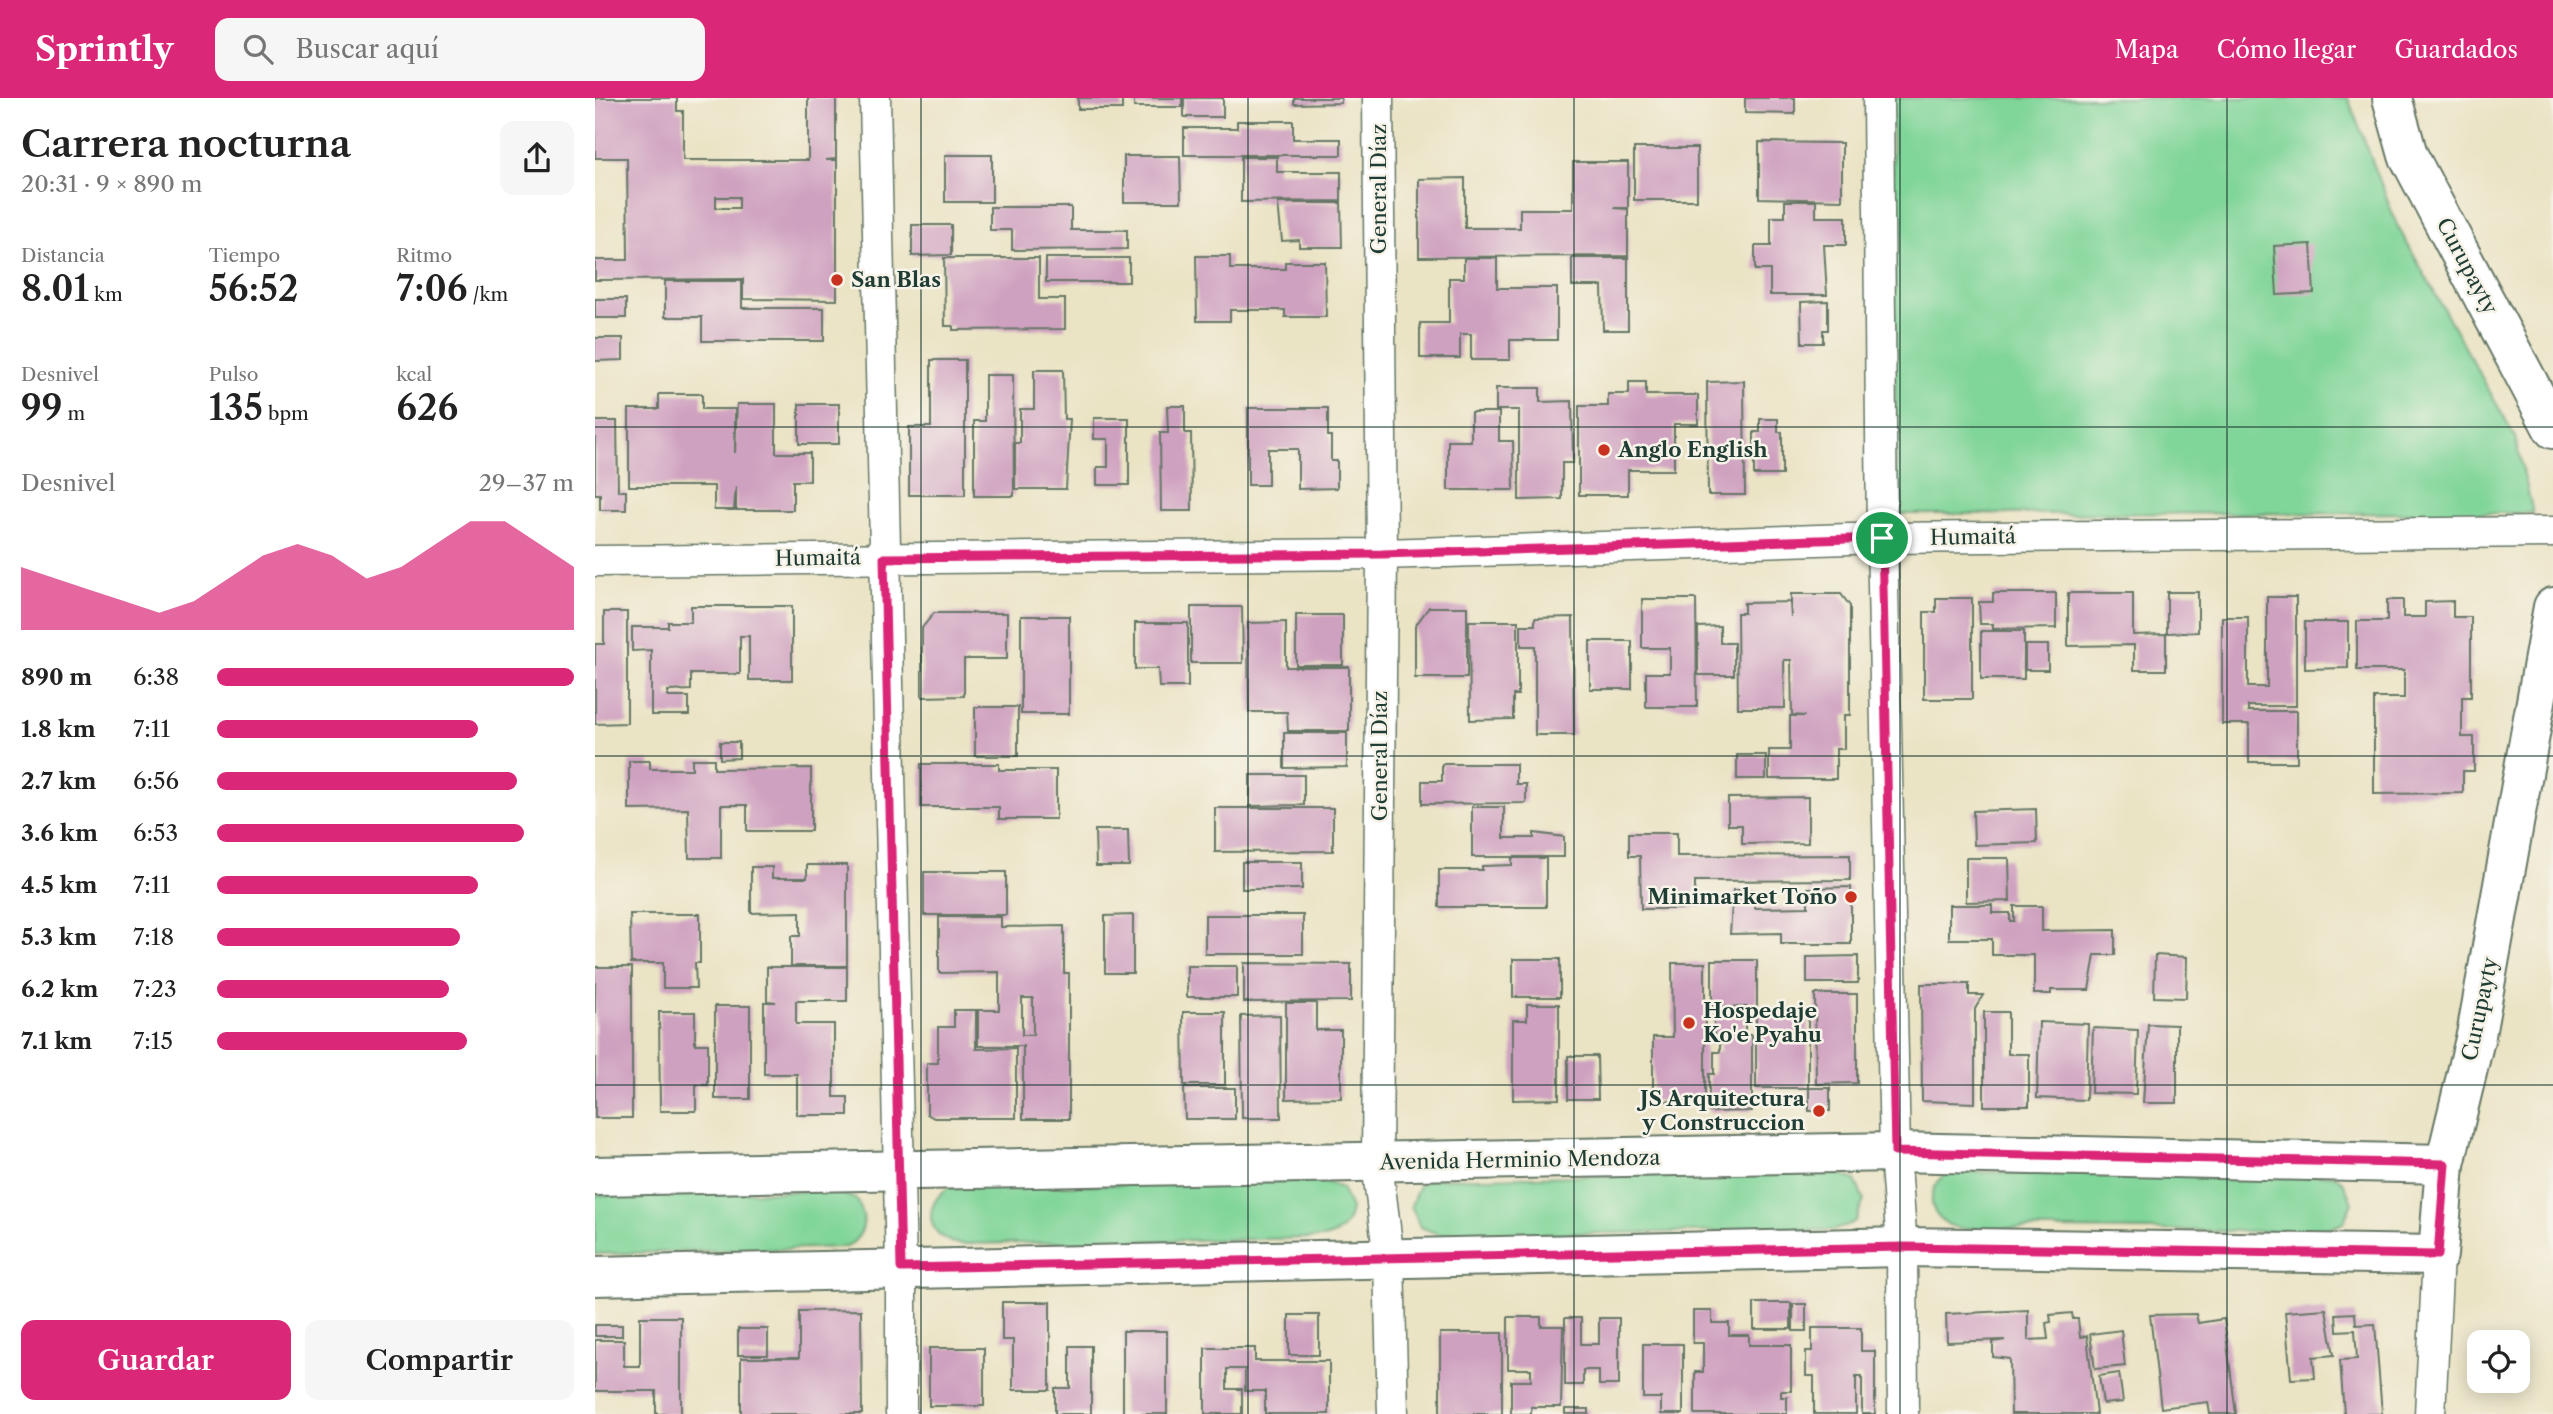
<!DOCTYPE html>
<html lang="es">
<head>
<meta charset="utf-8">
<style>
  body { margin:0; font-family:"Libre Caslon Text",serif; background:#f6f6f6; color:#222; height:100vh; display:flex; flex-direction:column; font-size:26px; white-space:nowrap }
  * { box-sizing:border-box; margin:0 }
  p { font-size:23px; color:#767676 }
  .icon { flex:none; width:38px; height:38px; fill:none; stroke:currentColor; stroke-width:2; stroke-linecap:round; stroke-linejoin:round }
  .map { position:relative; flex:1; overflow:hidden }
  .side { display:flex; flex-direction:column; background:#fff; width:595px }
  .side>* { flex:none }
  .fabs { position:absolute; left:1872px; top:1232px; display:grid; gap:14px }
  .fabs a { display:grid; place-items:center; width:63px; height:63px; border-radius:14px; background:#fff; box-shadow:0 4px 18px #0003; font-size:35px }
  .pin { position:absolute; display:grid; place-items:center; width:60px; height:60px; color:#fff; margin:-30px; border:4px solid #fff; border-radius:50%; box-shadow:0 2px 7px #0007 }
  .round { display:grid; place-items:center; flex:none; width:74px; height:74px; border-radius:14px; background:#f6f6f6 }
  .overview { display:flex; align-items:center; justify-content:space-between; height:119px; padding:0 21px }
  h1 { font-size:38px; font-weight:600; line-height:52px }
  .metrics { display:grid; grid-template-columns:repeat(3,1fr); gap:10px; height:119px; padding:7px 21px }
  .metrics div { display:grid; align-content:center }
  .metrics b { font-size:35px; font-weight:600 }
  .metrics small { font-size:19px; font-weight:400 }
  .metrics p { font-size:19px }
  .chart { height:196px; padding:14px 21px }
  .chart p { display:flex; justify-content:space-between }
  .chart svg { width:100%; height:126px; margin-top:7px; fill:#db2777; opacity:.7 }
  .primary-button { display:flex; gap:14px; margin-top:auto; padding:14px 21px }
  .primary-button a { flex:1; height:80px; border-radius:14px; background:#db2777; color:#fff; font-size:28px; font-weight:600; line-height:80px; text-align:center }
  .primary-button a+a { background:#f6f6f6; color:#222 }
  ul { padding:0 21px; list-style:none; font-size:23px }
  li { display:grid; grid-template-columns:112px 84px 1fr; align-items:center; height:52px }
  li i { height:18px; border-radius:9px; background:#db2777 }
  header { display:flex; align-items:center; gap:42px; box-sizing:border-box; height:98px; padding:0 35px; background:#db2777; color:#fff }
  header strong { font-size:33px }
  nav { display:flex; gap:38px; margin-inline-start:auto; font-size:24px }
  .search { width:490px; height:63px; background:#f6f6f6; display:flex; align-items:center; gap:18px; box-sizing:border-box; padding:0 24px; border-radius:14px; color:#767676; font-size:26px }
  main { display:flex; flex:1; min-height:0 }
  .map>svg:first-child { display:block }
</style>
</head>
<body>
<header>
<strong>Sprintly</strong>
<div class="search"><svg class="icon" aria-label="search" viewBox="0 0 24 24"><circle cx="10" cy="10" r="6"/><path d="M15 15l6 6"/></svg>Buscar aquí</div>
<nav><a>Mapa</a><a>Cómo llegar</a><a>Guardados</a></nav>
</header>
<main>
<section class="side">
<div class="overview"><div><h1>Carrera nocturna</h1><p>20:31 · 9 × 890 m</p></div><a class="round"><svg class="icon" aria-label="share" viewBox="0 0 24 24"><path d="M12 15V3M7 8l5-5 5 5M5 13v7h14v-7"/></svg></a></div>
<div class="metrics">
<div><p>Distancia</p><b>8.01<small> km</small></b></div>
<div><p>Tiempo</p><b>56:52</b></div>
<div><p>Ritmo</p><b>7:06<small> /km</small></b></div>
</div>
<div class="metrics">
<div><p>Desnivel</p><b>99<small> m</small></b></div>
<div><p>Pulso</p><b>135<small> bpm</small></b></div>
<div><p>kcal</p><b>626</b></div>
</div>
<div class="chart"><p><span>Desnivel</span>29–37 m</p>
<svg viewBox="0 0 160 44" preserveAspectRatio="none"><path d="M0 44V22L10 26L20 30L30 34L40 38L50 34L60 26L70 18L80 14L90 18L100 26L110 22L120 14L130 6L140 6L150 14L160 22V44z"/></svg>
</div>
<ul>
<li><b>890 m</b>6:38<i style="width:100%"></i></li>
<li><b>1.8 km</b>7:11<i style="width:73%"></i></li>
<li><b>2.7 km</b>6:56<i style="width:84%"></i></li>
<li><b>3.6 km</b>6:53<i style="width:86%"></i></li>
<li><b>4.5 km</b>7:11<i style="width:73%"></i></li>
<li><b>5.3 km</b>7:18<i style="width:68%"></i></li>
<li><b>6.2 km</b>7:23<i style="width:65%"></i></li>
<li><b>7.1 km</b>7:15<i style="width:70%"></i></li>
</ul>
<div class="primary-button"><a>Guardar</a><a>Compartir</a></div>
</section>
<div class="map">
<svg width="1958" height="1316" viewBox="0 0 1958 1316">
  <rect width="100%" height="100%" fill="#f7f3e8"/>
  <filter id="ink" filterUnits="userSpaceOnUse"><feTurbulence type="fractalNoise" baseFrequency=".0143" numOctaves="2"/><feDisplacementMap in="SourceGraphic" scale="14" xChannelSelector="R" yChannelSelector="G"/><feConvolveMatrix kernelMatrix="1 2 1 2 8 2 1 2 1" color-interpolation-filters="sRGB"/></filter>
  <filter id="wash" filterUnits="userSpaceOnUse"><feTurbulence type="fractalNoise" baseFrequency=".00686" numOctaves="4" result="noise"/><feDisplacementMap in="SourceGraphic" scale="28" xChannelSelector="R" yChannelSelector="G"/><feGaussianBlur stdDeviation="1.57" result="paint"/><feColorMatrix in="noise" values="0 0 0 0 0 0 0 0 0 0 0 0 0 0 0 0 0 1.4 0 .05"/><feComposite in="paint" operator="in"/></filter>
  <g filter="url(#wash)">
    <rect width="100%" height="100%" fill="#eae3c4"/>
    <g fill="#80d599" stroke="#508966" stroke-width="2">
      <path d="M1297,0H1753L1802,127L1920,339L1938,415L1302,416Z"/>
      <path d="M1239,1073L1260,1082L1269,1102L1260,1124L1240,1132L846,1137L825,1129L816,1108L824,1087L834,1081Z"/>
      <path d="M1354,1074L1739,1077L1748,1083L1757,1105L1748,1125L1727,1134L1364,1130C1333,1124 1327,1092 1354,1074Z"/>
      <path d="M726,1082L747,1090L756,1111C753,1128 745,1137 727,1140L365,1146C332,1141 326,1108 353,1090Z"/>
      <path d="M240,1093L261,1101C273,1120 271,1136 252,1149L0,1156V1097Z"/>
    </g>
    <g id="blocks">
      <g fill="#cfa1c0" fill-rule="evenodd">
        <path d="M0,0H82V13H88V62H213V0H241V61L231,62H242V202L148,201V181L0,182V162H33L32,60H0ZM121,99H144V110H121Z"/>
        <rect x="483" y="0" width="44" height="11"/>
        <rect x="539" y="0" width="48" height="9"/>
        <rect x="589" y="0" width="39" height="19"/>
        <path d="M699,0H746V5L699,6Z"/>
        <path d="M1150,0H1200V16L1150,15Z"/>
        <path d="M642,23H698V41H746V57H589V30H642Z"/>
        <path d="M1164,44L1247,45V102L1164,100Z"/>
        <rect x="1039" y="50" width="63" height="52"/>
        <rect x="350" y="57" width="47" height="47"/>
        <path d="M529,58H585L586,104H529Z"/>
        <path d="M646,59H682V74H746V103L646,104Z"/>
        <path d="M978,64H1033V110H1019L1033,111V158L824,159V81L870,80V130H925V111H978Z"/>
        <path d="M1190,103H1221V119H1251V147H1229L1232,197H1175V172H1160V148H1176V119H1190Z"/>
        <path d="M683,105H746L747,149H704V142L687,143Z"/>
        <path d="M395,109H476V132H532V151L417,152V132H395Z"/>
        <path d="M317,127H356V157L317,158Z"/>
        <path d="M1716,146L1719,195L1682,197L1679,148Z"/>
        <path d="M601,158H635V171H690V164H730L731,219H690V212H635V223H602Z"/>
        <path d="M349,160H444V201H470V231L358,232V228H350Z"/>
        <rect x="451" y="160" width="83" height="24"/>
        <path d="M869,160H902V190H962V242H915V262H876V236H865V260H825V225H854V180H869Z"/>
        <path d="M977,160H1033V232H1008L1007,188H977Z"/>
        <path d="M70,183H147V210H229V243H107V219H70Z"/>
        <rect x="0" y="201" width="31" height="19"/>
        <path d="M1233,203V232H1228V245H1207L1206,204Z"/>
        <path d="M0,240H28V262L0,263Z"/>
        <path d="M336,262H370V397H314V329H336Z"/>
        <path d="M439,272H468L469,321H475L471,391H420V345H425V311H439Z"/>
        <path d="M390,277H418L419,398H379V323H390Z"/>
        <path d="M1149,283L1150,397H1113L1112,284Z"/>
        <path d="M1034,284H1051V297H1103V326H1079V372H1033V397H984V308H1013V296H1034Z"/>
        <path d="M901,290H945V304L977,303L978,365H967V401L924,402V312H901Z"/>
        <path d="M64,296H107V311H140V355L142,306H181V355H215V383H198V412H141V388L139,412H119V388H34V311H64Z"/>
        <rect x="204" y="306" width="40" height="40"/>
        <path d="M572,308H590V335H596L597,413H566L565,335H573Z"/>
        <path d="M653,310H733V338H736V363H742V390L703,391V351H673V387H653Z"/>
        <path d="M876,314H904V343H918L919,392H853V343H876Z"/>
        <path d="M499,320H534V387H502V369H513V341H499Z"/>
        <path d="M1165,321H1183V334H1187V377H1159V334H1165Z"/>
        <path d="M0,323H22L23,393H31V412H5V396H0Z"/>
        <path d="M1572,494H1603V534L1572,535Z"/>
        <path d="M1398,495H1461V530L1398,531V526H1385L1384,504H1398Z"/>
        <path d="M1473,495H1538V537L1571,536V572H1539V547L1473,548Z"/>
        <path d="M1196,496H1246L1255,508V617H1249V651H1241V681H1174V652H1195V618H1210L1197,617L1196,562H1189L1190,610H1143L1142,515H1149V505L1195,504L1196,519Z"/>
        <path d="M1672,499H1701V608H1653V613H1702V664H1654V626H1627V519H1653V589H1672Z"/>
        <path d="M1341,500H1377V601H1329V514H1341Z"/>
        <path d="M1047,501H1101L1102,609H1051V575H1075V550H1047Z"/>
        <path d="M1792,502H1808V519H1830V504L1858,503V519H1876V599H1867V639H1879V673H1868V695L1779,696V600H1809V572H1762V523H1792Z"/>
        <path d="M96,508H197V582H154V538H145V576H96V592L73,593V599H94V617H56V552L37,553V529H73V524H96Z"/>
        <path d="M596,509H647L648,565H596Z"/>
        <path d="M834,509H872V580H820V528Z"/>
        <path d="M9,514H32V625L0,626V546H9Z"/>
        <path d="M339,515H412V561H369V598L327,599V530Z"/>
        <rect x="701" y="517" width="47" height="50"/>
        <rect x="426" y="518" width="48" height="98"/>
        <path d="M978,519L979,637H940V548H926V527H940V520Z"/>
        <path d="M874,523H923V597H918V621L875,622Z"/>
        <path d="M691,524V569H754V633H693L692,614H654L653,525Z"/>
        <path d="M1710,524H1753V570L1710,571Z"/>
        <path d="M540,525H593V589H564L563,571H540Z"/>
        <path d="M1125,528V545H1139V577H1103V529Z"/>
        <rect x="1386" y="533" width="43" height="48"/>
        <rect x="995" y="543" width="42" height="48"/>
        <rect x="1430" y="547" width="23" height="25"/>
        <rect x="380" y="609" width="43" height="49"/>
        <path d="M689,635H752V669L689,670Z"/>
        <path d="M125,644H144V660L125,661Z"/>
        <rect x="1142" y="657" width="29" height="24"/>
        <path d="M97,661H119V671L216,670V733H152V707H126V760H94L93,711L34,712V663H55V671H97Z"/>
        <path d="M326,666H404V672H461V721H404V709H326Z"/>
        <path d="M847,666H921V686H931V705L827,706V683H847Z"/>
        <path d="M655,677H709V707L655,708Z"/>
        <path d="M1213,699V745L1147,746V727H1133V700Z"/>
        <path d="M877,709H909V740H939V735L969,739V759H877Z"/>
        <path d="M620,710H738V753L620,754Z"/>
        <path d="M1441,711L1442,745L1379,747L1378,713Z"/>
        <path d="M500,732H533L534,768H501Z"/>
        <path d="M1034,735H1082V758L1255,757V782L1100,783V811H1046L1045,758H1034Z"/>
        <path d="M917,760H951V809H844V772H887V768L917,767Z"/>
        <path d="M1371,760H1414L1415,803L1371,804Z"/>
        <rect x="647" y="764" width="60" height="27"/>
        <path d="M212,767H252V868H196V838H205V814L156,815V769H177V780H212Z"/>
        <rect x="329" y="774" width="82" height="43"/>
        <path d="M1256,789V846H1186V835L1135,836L1138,792H1160V810L1213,809V790Z"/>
        <path d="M1354,807H1397V815H1415V823H1419V808H1447V833L1520,832V857H1500L1494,892H1456V896H1439V857H1397V841H1354Z"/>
        <path d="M35,816H105V865H100L101,890H68V865H36Z"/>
        <path d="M538,817V875H510V818Z"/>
        <rect x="610" y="817" width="98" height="39"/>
        <path d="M344,819H406V829L469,828V875H474V1021H428V948H383V912H404V874L344,875ZM427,900H438V937H427Z"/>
        <path d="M1560,857L1592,859L1591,900L1559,899Z"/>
        <path d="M1263,858V885H1212V859Z"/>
        <rect x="918" y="861" width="47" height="38"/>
        <rect x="1117" y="862" width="45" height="47"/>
        <path d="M649,865L756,866V903L649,904Z"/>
        <path d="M1077,865H1110V1003H1058V939H1078Z"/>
        <rect x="592" y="868" width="50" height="31"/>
        <rect x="0" y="869" width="37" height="151"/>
        <path d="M172,869H252V903H201V926H239V999H253V1017H202V976H169V904H181L172,903Z"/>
        <path d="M1326,886H1374V897H1388L1380,911V1005L1327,1003Z"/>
        <path d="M1220,896H1262V985L1221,986Z"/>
        <path d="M691,905H721V932H746V1000L691,1001Z"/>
        <path d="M932,906H964V1001L918,1002V922H932Z"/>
        <rect x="120" y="908" width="35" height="93"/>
        <path d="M359,912H381V951L421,950V1020H339L332,1016V965H343V929H359Z"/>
        <path d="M64,914H100V946H113V987H101V1013H65Z"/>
        <path d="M588,914H630V987H589Z"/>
        <path d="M1389,914H1413V956H1434V1008H1389Z"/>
        <rect x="1161" y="915" width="52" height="75"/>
        <path d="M685,917L686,1020H647L646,918Z"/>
        <path d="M1119,917H1150V937H1157V1013L1114,1014V976H1119V954H1125V944H1119Z"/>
        <path d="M1444,924L1493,926L1491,1002L1442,1000Z"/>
        <path d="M1553,926L1582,927V1005H1548Z"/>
        <path d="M1498,930L1543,932L1541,996L1496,995Z"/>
        <path d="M973,958H1002L1003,1001H973Z"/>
        <path d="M589,990H640V1021H590Z"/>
        <rect x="1214" y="990" width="21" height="23"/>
        <path d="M407,1204H455V1292H418V1242H407Z"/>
        <rect x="1159" y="1205" width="37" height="26"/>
        <rect x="1198" y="1206" width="13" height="27"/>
        <path d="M1731,1211L1739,1257L1718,1259L1720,1280L1696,1281L1690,1214Z"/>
        <path d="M266,1212L267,1316H146V1260H204V1213Z"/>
        <path d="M1433,1212V1242L1453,1241L1451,1225L1456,1224L1455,1217L1477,1215L1478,1221H1483L1485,1239L1492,1238L1501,1316H1416L1415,1261L1398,1259V1244L1410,1242L1352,1244L1351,1216Z"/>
        <path d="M1098,1213H1117V1225H1134V1237H1154V1247H1196V1293H1186V1299H1192V1316H1100V1274H1108V1245H1098Z"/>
        <path d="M1760,1215L1761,1227L1780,1226L1787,1316H1749L1745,1262L1762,1261L1760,1232L1742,1233L1741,1216Z"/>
        <path d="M1601,1216L1603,1225L1629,1221L1641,1316H1615L1613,1304L1566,1310L1555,1217Z"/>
        <rect x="694" y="1217" width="30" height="40"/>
        <path d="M45,1219H86V1316H61V1293H0V1242H29V1268H45Z"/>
        <path d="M913,1219H946V1228H968L966,1309H936V1316H916V1283H936V1271H913Z"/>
        <path d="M970,1220H986V1246H1004V1220H1024V1287H1004V1272H988V1287H970Z"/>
        <rect x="0" y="1227" width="27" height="11"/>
        <path d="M1217,1230H1266V1253H1280V1316H1267V1278H1261V1316H1219V1278H1211V1253H1217Z"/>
        <rect x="143" y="1231" width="30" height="26"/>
        <path d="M1526,1232L1530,1268L1500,1271L1495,1236Z"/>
        <rect x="528" y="1233" width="44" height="83"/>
        <rect x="845" y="1235" width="62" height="81"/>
        <path d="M1048,1246H1088V1316H1066V1300H1048Z"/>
        <path d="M475,1248H496V1316H460V1290H475Z"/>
        <rect x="334" y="1250" width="55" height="58"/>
        <path d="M610,1250H660V1263H734V1316H670V1293H650V1271H632V1291H647V1316H610Z"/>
        <path d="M1524,1275L1528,1304L1508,1306L1504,1278Z"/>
        <rect x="970" y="1311" width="24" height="5"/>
      </g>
    </g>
  </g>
  <g filter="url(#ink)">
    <use href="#blocks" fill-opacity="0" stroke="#676" stroke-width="2"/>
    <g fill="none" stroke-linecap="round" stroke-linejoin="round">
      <defs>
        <g id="minor">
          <path d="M280,0L306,1170V1316"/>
          <path d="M783,0L787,456L782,1065L794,1162L798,1316"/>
          <path d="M1283,0L1287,440L1300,1054L1307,1149L1308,1316"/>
          <path d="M0,463L787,456L1287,440L1958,434"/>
          <path d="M1835,1316L1843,1157"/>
        </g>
        <g id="tertiary">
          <path d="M1797,0L1813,57L1958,331"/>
          <path d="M0,1078L1300,1054L1850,1066"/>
          <path d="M0,1178L1307,1149L1843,1157L1850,1066L1881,937L1958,509"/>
        </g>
      </defs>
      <use href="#minor" stroke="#676" stroke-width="33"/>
      <use href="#tertiary" stroke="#676" stroke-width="42"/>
      <use href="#minor" stroke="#fff" stroke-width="30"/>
      <use href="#tertiary" stroke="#fff" stroke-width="38"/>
    </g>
  </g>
  <g fill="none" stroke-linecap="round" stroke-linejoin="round" filter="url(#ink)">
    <defs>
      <path id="route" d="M1287,440L1300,1054L1850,1066L1843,1157L1307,1149L306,1170L289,460L787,456Z"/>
    </defs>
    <use href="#route" stroke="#fff" stroke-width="14"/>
    <use href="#route" stroke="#db2777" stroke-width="9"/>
  </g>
  <path fill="none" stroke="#1f3d34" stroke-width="2" stroke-opacity="0.55" d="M326,0V1316M653,0V1316M979,0V1316M1305,0V1316M1632,0V1316M0,329H1958M0,658H1958M0,987H1958"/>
  <g fill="#c8321e" stroke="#f7f3e8" stroke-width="2.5">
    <circle cx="242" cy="182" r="7"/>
    <circle cx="1009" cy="352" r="7"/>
    <circle cx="1256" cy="799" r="7"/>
    <circle cx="1094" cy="925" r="7"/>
    <circle cx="1224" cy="1013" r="7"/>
  </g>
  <g text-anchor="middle" stroke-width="5" stroke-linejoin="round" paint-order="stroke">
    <g font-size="21" fill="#1f3d34" stroke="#f7f3e8">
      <text transform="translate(784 91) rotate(-90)" y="7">General Díaz</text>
      <text transform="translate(1872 168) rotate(62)" y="7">Curupayty</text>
      <text transform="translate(1378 439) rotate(-1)" y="7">Humaitá</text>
      <text transform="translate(223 460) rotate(-1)" y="7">Humaitá</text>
      <text transform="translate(785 658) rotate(-90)" y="7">General Díaz</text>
      <text transform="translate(1885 911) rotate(-78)" y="7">Curupayty</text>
      <text transform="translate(925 1062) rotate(-1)" y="7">Avenida Herminio Mendoza</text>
    </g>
    <g font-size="21" font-weight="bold" fill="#1f3d34" stroke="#f7f3e8" text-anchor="start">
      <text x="256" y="189">San Blas</text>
      <text x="1023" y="359">Anglo English</text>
      <text x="1242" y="806" text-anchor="end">Minimarket Toño</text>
      <text x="1108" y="920">Hospedaje<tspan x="1108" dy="24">Ko'e Pyahu</tspan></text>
      <text x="1210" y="1008" text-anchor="end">JS Arquitectura<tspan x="1210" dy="24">y Construccion</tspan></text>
    </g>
  </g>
</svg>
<div class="fabs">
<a><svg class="icon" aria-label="locate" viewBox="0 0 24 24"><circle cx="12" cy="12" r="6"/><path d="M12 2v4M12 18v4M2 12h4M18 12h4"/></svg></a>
</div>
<div class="pin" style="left:1287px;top:440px;background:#1e9e55"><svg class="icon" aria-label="arrive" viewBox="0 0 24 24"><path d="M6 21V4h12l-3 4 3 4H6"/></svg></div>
</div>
</main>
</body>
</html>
